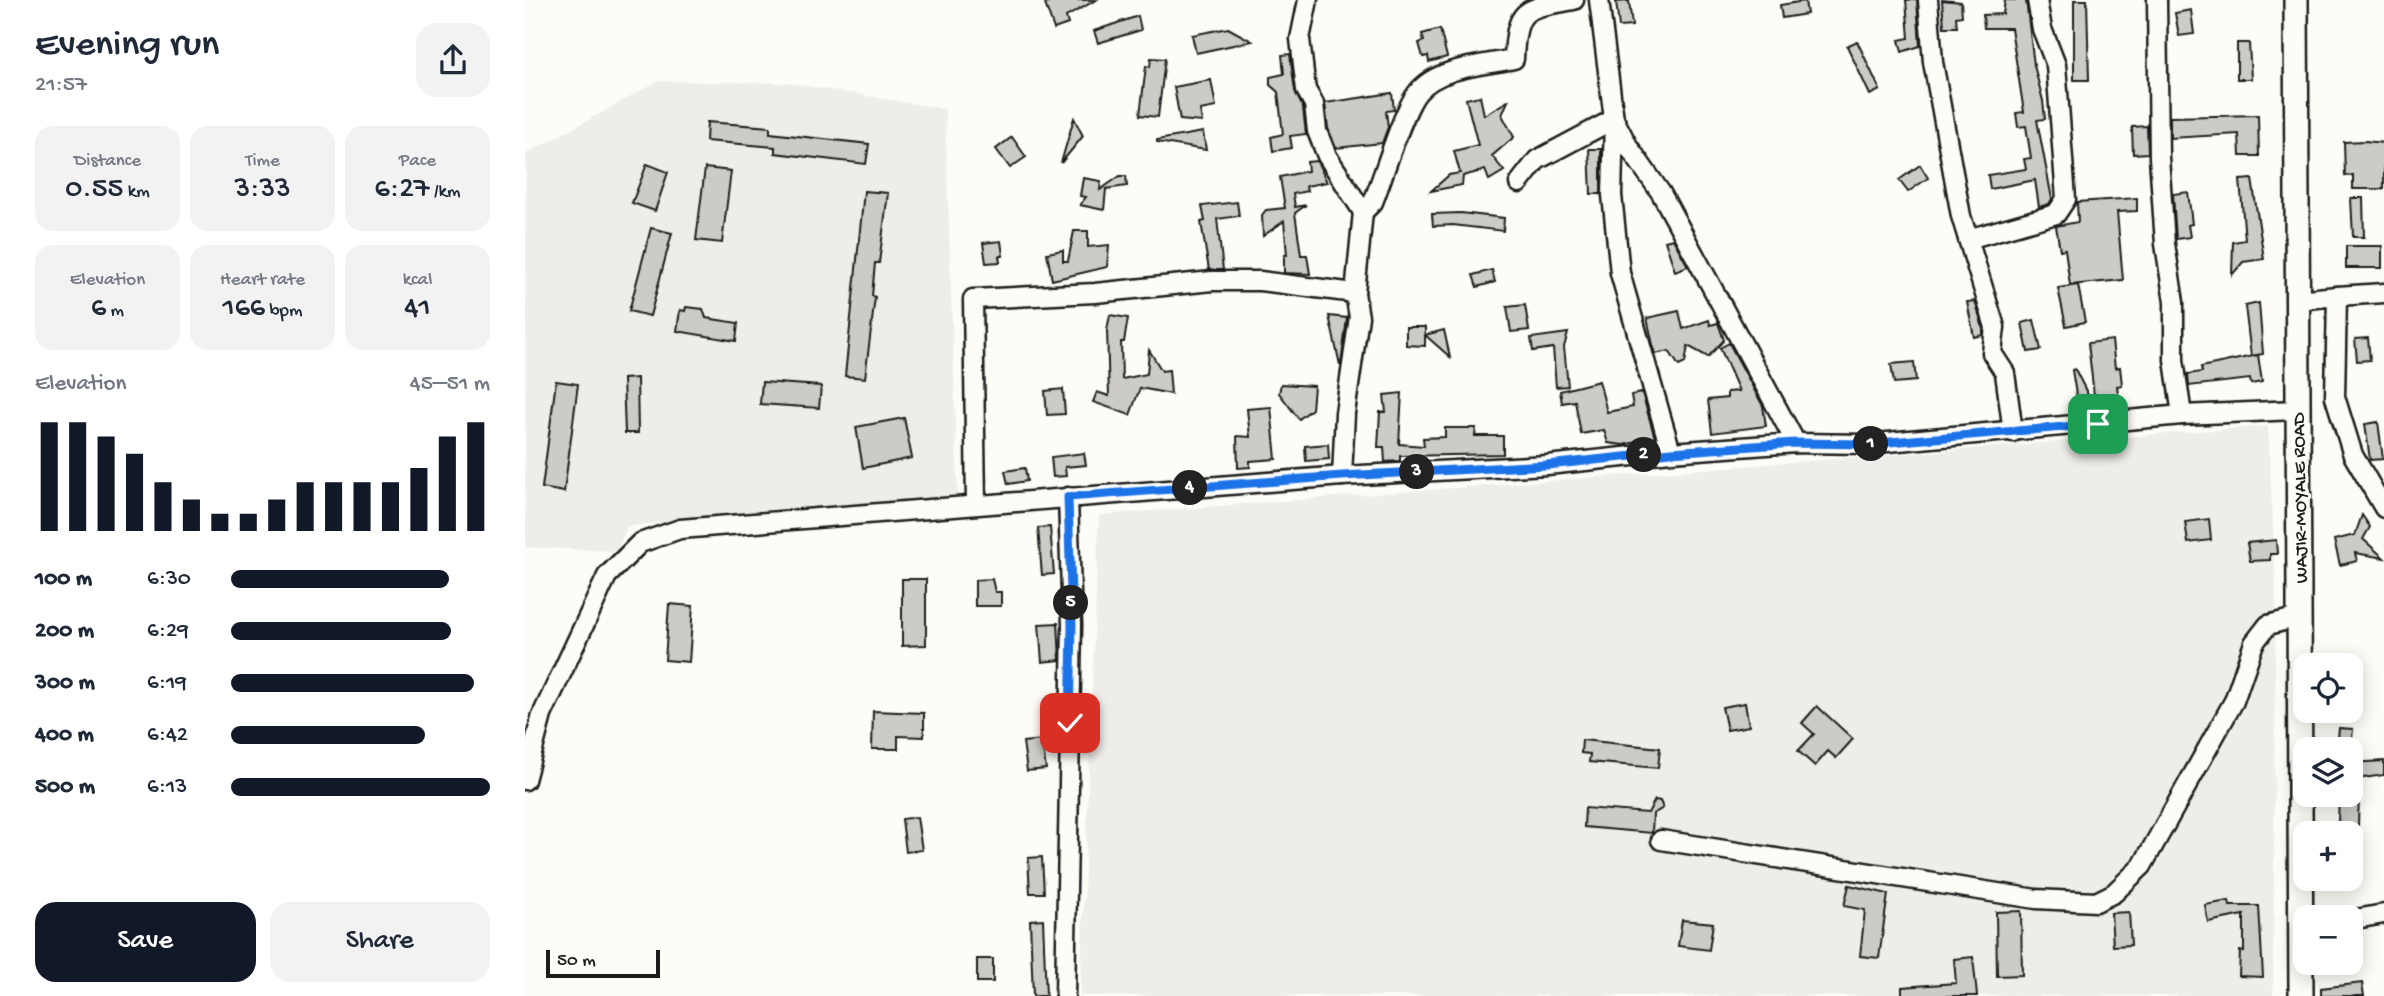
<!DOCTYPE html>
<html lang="en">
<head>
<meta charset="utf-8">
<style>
  body { margin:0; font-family:"Gochi Hand",sans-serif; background:#f2f2f3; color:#1f2937; height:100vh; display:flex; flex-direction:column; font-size:26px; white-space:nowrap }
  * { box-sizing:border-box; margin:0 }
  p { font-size:23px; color:#747a83 }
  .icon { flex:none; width:38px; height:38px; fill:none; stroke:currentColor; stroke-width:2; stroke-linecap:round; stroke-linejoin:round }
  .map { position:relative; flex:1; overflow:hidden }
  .details { display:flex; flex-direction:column; background:#fff; width:525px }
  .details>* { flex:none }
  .tools { position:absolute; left:1768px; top:653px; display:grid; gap:14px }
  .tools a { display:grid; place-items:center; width:70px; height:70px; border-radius:14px; background:#fff; box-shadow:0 4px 18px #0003; font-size:35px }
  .scale { position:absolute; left:21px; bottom:18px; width:114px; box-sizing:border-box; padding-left:7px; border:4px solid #1c1c1c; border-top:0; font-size:19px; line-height:24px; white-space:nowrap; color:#1c1c1c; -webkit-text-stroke:5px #fdfcf7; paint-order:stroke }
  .pin { position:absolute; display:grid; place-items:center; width:60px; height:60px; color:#fff; margin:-30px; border-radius:14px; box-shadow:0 4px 10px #0006 }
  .km { position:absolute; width:35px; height:35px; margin:-18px; border-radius:50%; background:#222; color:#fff; font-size:19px; line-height:35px; text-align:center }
  .round { display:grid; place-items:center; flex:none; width:74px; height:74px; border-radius:21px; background:#f2f2f3 }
  .overview { display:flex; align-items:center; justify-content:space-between; height:119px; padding:0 35px }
  h1 { font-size:38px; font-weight:600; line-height:52px }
  .stats { display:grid; grid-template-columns:repeat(3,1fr); gap:10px; height:119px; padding:7px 35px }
  .stats div { display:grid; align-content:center; border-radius:18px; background:#f2f2f3; text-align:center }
  .stats b { font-size:30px; font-weight:600 }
  .stats small { font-size:19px; font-weight:400 }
  .stats p { font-size:19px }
  .chart { height:196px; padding:14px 35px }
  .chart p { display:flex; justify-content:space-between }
  .chart svg { width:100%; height:126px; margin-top:7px; stroke:#111827; stroke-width:6 }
  .button { display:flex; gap:14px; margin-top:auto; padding:14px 35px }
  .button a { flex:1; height:80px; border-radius:21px; background:#111827; color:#fff; font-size:28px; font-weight:600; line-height:80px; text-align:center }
  .button a+a { background:#f2f2f3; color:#1f2937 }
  ul { padding:0 35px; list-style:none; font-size:23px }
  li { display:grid; grid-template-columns:112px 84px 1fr; align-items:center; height:52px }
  li i { height:18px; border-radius:9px; background:#111827 }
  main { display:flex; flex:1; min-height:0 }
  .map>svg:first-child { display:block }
</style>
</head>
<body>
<main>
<section class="details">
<div class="overview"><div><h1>Evening run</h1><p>21:57</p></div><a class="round"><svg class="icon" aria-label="share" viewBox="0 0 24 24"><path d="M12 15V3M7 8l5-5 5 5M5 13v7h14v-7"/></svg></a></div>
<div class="stats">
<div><p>Distance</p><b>0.55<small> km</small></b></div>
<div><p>Time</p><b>3:33</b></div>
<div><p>Pace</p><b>6:27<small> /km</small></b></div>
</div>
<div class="stats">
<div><p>Elevation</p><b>6<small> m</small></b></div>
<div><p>Heart rate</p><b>166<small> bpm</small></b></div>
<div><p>kcal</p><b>41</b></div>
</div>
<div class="chart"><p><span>Elevation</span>45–51 m</p>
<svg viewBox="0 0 160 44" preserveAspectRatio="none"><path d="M5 44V6M15 44V6M25 44V11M35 44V17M45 44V27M55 44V33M65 44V38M75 44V38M85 44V33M95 44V27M105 44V27M115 44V27M125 44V27M135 44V22M145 44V11M155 44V6"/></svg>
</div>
<ul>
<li><b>100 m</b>6:30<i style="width:84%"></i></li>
<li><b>200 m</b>6:29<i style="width:85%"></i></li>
<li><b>300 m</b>6:19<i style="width:94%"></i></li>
<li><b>400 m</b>6:42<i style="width:75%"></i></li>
<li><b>500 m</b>6:13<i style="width:100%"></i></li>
</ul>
<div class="button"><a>Save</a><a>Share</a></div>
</section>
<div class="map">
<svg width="1859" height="996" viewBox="0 0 1859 996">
  <rect width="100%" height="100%" fill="#fdfcf7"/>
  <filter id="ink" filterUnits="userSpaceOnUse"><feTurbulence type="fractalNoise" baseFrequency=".0143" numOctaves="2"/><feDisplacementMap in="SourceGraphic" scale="14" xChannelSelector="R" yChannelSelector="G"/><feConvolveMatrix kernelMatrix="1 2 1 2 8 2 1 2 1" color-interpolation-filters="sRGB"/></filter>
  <g filter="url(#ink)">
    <g fill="#eeede9">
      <path d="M134,81L265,83L420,109L433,498L102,526L92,551L0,547L1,154Z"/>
      <path d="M1743,426L1751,588L1748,996H555L574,515Z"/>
    </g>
    <g fill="#cccbc8" stroke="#1c1c1c" stroke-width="2">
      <path d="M531,0H571L541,17L543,24L529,29L520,4Z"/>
      <path d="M1381,0H1392L1395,46L1377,52L1374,40L1384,38Z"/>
      <path d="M1417,0L1436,2L1437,16L1431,17L1432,27H1419Z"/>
      <path d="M1480,0H1501L1509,65L1518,101L1520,119L1512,120L1527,199L1524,204L1514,207L1510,180L1465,189L1463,175L1501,169L1499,159L1506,158L1501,126L1493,127L1491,113L1499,112L1486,28H1459L1458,15L1478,14Z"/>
      <path d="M1549,0H1562L1564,80H1549Z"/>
      <path d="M1104,1L1107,26L1094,27L1091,2Z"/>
      <path d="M1280,1L1282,14L1257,18L1255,5Z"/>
      <path d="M1666,10L1669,34L1654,36L1650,13Z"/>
      <path d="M613,16L616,30L573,43L569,31Z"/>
      <path d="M703,28L727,41L671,53L667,35Z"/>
      <path d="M915,29L922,57L904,62L903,56L898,57L894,43L899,41L897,34Z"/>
      <path d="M1332,41L1355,90L1345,95L1322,46Z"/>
      <path d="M1712,43H1724L1726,79H1712Z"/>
      <path d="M765,54L770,91L778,108L781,134L765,136L767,148L748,151L746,137L758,134L753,92L745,85V77L759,74L757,55Z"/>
      <path d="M626,58L640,59L633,117L615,115L621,66L625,67Z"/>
      <path d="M686,80L691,107L675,110L677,122L655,120L649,87Z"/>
      <path d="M867,93L869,110L861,111L863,127L857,143L811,148L803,128L800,103Z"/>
      <path d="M955,96L959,115L983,101L977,115L989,137L967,156L979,171L964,180L960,170L938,176L937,185L906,191L924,175L935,173L929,151L953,145L941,99Z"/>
      <path d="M1733,115L1734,156H1715L1714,134L1645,138V117Z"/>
      <path d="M549,118L558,136L536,163Z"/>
      <path d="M182,122L245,127V133L344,144L341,164L250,153V147L181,141Z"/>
      <path d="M1622,126L1623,153L1608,154L1607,127Z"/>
      <path d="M678,132L681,150L632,142V140Z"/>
      <path d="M487,137L501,157L485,168L471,149Z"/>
      <path d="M1840,141L1859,143V189H1828V175L1820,176L1819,142Z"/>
      <path d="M1064,149H1076V194H1066Z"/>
      <path d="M792,161L802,182L781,186L782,191L768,194L770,207L781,205L770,213L776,255H782L785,274L759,273V255H762L759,221L738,236L737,215L741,210L760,208L755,177L783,171L782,162Z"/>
      <path d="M122,164L143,172L130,211L107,203Z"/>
      <path d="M1395,165L1403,178L1383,192L1374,180Z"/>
      <path d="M180,168L206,171L197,243L171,240Z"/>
      <path d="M595,176H601L602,186L581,189L579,210L555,205L561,197L555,196L558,178L576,181L575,190Z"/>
      <path d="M1727,179L1739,259L1718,262L1707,275L1708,242L1720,240L1715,180Z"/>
      <path d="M339,191L363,193L354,263H350L347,296L350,297L340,378L320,376Z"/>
      <path d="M1663,192L1667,224L1663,225L1665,237L1651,239L1648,194Z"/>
      <path d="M1612,198V211L1592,212L1598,280L1545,285L1540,249L1535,250L1531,226L1553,222L1552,202Z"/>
      <path d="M1826,198H1838L1839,237H1828Z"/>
      <path d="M712,202L714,216L692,219L698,270H684L676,222L680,221L677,206Z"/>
      <path d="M936,213L979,218L978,231L928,225L908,226L907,214Z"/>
      <path d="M126,228L147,233L125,316L104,311Z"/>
      <path d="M549,231H563V247L584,245L582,267L527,280L522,253L538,250V261H543Z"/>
      <path d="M1148,239L1163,266L1150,271L1140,241Z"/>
      <path d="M476,241L478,256H474L475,262L461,263L458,243Z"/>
      <rect x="1821" y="246" width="36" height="22"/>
      <path d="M967,270L970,282L952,287L948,275Z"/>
      <path d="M1553,285L1560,322L1541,326L1533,288Z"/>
      <path d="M1450,301L1458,328V335L1449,337L1442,302Z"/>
      <path d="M1734,303L1738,354L1726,356L1720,306Z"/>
      <path d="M1000,305L1004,330L986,332L982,307Z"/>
      <path d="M161,307L178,309L181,318L213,323L211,341L152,331L155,310L160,311Z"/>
      <path d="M1154,311L1158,329L1184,320L1185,325L1193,323L1199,340L1183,357L1163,346L1160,363L1154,366L1144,351L1130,354L1122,318Z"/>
      <path d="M585,315L603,318L599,342H596L597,379L622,374L624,350L637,371L644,370L646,394L615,388L605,415L568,402L572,392L584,396L582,330Z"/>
      <path d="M804,316L822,318L816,365H815Z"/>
      <path d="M1509,320L1516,350L1503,352L1497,323Z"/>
      <path d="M881,327H900V335L919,330L925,357L900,335V346L881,345Z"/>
      <path d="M1043,333L1039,347L1043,386L1031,387L1028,348L1008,351L1006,338Z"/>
      <path d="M1843,338L1845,360L1832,361L1830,339Z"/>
      <path d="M1587,340L1590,368L1595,367L1597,385L1592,386L1594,401L1570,404L1563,343Z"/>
      <path d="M1204,343L1238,406L1241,426L1187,433L1183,400L1202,398V392L1214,391L1195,348Z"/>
      <path d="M1733,355L1737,382L1726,384L1725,379L1664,386L1663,374L1677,372L1676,367Z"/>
      <path d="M1389,362L1391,381L1369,383L1366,364Z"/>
      <path d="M1550,369L1568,405L1553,407L1547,370Z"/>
      <path d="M112,378L113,433H100L98,379Z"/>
      <path d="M31,381L53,384L39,492L17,488Z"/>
      <path d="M1074,381L1082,412L1108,407L1106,395L1117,393L1130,438L1098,445L1083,443L1079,430L1056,434L1050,401L1037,403L1035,391Z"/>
      <path d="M237,382L296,386L294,408L235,404Z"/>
      <path d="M756,384L789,386L787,409L774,419L754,393Z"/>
      <path d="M538,389L540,414L522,415L520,391Z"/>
      <path d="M877,393L874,444L899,446L898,438L920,437V428H951L950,436H978V454L875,456V461L860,462L859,447H853L855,412H861L859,395Z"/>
      <path d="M746,407L751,459L725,461V467L713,468L712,436L725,437L722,409Z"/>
      <path d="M379,418L387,458L338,468L331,427Z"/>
      <path d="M1853,422L1858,459L1845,460L1840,424Z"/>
      <path d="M803,444L804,459L781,461L780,446Z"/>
      <path d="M559,453L561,465L540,467L541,476L528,477L526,457Z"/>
      <path d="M500,468L502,481L483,484L480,471Z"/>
      <path d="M1837,515L1845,527L1838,539L1859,558L1830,553L1832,561L1815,565L1809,540L1830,535Z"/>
      <path d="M1684,519L1686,540L1663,543L1660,522Z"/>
      <path d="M525,527L529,574L517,575L513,528Z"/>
      <path d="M1751,540L1752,554H1745V560L1725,561L1722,543Z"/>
      <path d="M377,579H401V645L377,646Z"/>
      <path d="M467,579L470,592H476V606H450V580Z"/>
      <path d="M144,604L168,606L164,662L140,660Z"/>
      <path d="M533,623L535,660L517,662L514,624Z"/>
      <path d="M1220,703L1224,726L1202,730L1197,707Z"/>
      <path d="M1292,706L1328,739L1311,758L1303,751L1290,766L1273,751L1289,734L1277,723Z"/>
      <path d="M348,711L399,713V737L373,736V749H347Z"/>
      <path d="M1814,728L1828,729L1826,749H1812Z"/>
      <path d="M517,740L521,769L502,771L498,742Z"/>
      <path d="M1057,740L1135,748L1133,768L1064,762L1065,754L1056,753Z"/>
      <path d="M1859,761V775L1825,780V763Z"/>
      <path d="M1814,794H1834L1833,826L1813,825Z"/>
      <path d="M1130,800L1135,801L1138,808L1128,814L1127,833L1059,827L1060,808L1123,813Z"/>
      <path d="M392,817L397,850L381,852L377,819Z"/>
      <path d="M517,857L519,893H505L503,858Z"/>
      <path d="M1324,885L1363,894L1354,958L1335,956L1340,910L1319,906Z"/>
      <path d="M1704,901L1705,906H1734L1738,977L1714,976L1715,951L1719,952V915L1683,922L1680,905Z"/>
      <path d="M1496,911L1497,975L1472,976L1471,912Z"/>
      <path d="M1604,912L1606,945L1588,946L1586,913Z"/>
      <path d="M518,919L521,996H508L505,920Z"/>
      <path d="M1157,920L1188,923L1184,950L1153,946Z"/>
      <path d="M1448,957L1452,996H1377V987L1431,983L1429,959Z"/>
      <rect x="452" y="959" width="16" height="23"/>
      <path d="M1837,983L1839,996H1796V988Z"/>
    </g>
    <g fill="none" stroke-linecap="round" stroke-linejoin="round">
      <defs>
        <g id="minor">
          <path d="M783,0L775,39L781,90L789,104L792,131L802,156L838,212"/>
          <path d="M1074,0L1089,119L1103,146L1136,193L1271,443"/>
          <path d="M1403,0L1408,62L1436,216L1470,327L1467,353L1480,373L1488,432"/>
          <path d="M1632,0L1634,157L1640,244L1649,302V360L1657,415"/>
          <path d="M1089,120L1087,195L1095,273L1146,452"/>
          <path d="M994,183L1012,160L1089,119"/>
          <path d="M1443,239L1531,214L1541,199L1531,65L1517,29L1512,0"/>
          <path d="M1812,296L1859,293"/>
          <path d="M1772,300L1812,296L1810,397L1828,455L1859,508"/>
          <path d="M817,476L820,413L834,317L830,293L838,212L848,202C858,178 878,109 893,92C913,67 960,65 989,59C991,5 1001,9 1049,0"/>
          <path d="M451,504L448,299L570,293L687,281H735L830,293"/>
          <path d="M0,780L17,715L82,576L115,543L155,529L817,476L1022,465L1146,452L1271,443L1341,444L1657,415L1772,410"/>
          <path d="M1136,840L1511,899L1571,902L1589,893L1617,866L1709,701L1729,643L1743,625L1774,617"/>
          <path d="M1825,920L1859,914"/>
          <path d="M540,996L547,625L543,497"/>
        </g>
        <path id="major" d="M1771,0L1776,996"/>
      </defs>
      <use href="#minor" stroke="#1c1c1c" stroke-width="23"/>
      <use href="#major" stroke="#1c1c1c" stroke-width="28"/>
      <use href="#minor" stroke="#fdfcf7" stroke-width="18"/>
      <use href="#major" stroke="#fdfcf7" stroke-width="23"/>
    </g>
  </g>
  <g fill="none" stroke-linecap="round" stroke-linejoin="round" filter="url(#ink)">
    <defs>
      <path id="route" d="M545,723L547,625L543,497L817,476L1022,465L1146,452L1270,443L1342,444L1573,424"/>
    </defs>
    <use href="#route" stroke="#fff" stroke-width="14"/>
    <use href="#route" stroke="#1a73e8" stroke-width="9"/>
  </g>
  <g text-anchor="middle" stroke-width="6" stroke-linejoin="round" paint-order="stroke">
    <g font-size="19" fill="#1c1c1c" stroke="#fdfcf7">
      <text transform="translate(1773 498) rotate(-91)" y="7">WAJIR-MOYALE ROAD</text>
    </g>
  </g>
</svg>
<div class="tools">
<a><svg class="icon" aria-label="locate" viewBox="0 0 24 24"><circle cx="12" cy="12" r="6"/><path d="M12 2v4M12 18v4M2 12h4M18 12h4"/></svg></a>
<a><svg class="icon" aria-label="layers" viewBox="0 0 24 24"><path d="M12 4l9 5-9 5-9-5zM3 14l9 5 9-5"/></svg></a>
<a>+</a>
<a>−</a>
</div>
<div class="scale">50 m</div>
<div class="pin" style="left:1573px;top:424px;background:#1e9e55"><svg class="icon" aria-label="arrive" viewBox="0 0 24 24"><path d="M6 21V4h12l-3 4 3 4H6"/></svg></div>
<div class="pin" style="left:545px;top:723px;background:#d93025"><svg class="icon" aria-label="check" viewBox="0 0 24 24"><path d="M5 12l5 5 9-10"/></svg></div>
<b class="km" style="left:1346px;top:444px">1</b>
<b class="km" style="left:1119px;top:455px">2</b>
<b class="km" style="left:892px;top:472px">3</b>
<b class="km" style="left:665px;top:488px">4</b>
<b class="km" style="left:546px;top:603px">5</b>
</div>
</main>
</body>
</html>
